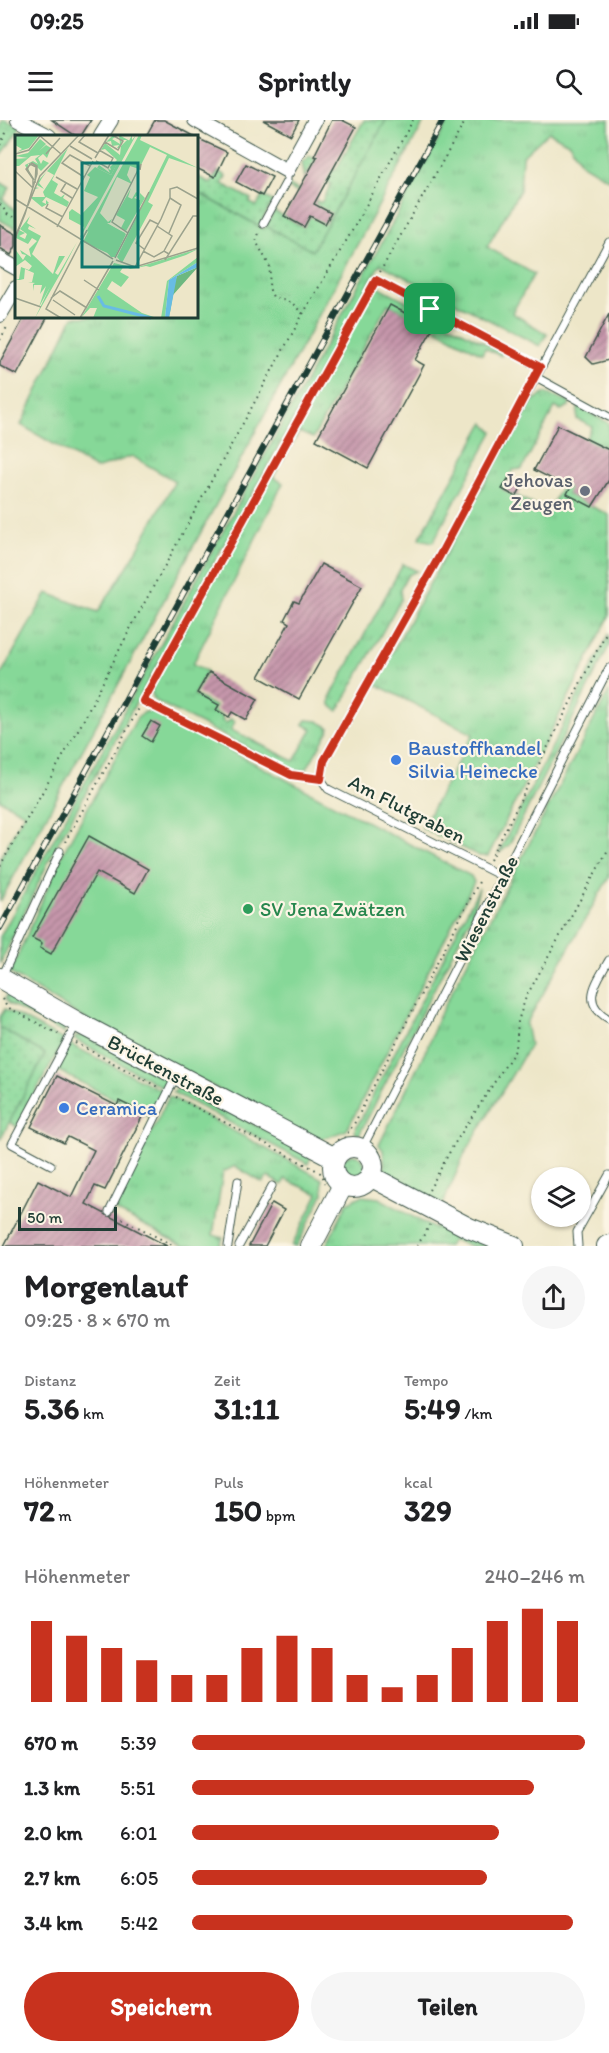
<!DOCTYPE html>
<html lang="de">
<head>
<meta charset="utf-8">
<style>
  body { margin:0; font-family:Itim,sans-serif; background:#f6f6f6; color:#202124; height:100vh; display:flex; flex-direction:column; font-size:22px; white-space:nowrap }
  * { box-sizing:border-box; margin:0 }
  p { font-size:20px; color:#757577 }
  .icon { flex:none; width:33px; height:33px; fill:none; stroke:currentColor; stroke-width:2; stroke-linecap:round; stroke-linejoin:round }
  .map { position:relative; height:1126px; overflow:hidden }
  .drawer { display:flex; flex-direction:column; background:#fff; flex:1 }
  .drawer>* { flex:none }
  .controls { position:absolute; left:531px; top:1047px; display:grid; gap:12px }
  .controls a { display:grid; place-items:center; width:60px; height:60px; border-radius:50%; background:#fff; box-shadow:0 2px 4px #0004; font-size:30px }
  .scale { position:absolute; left:18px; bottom:15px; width:99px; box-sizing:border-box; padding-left:6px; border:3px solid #1f3d34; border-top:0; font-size:16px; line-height:21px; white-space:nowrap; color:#1f3d34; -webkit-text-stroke:4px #fcf5e5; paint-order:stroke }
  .pin { position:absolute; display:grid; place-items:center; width:51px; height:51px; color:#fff; margin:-26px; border-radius:12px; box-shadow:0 3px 9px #0006 }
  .round { display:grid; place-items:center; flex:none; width:63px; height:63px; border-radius:32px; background:#f6f6f6 }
  .headline { display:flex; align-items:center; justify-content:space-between; height:102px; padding:0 24px }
  h1 { font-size:33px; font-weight:800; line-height:45px }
  .stats { display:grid; grid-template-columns:repeat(3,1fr); gap:9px; height:102px; padding:6px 24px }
  .stats div { display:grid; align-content:center }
  .stats b { font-size:30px; font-weight:800 }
  .stats small { font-size:16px; font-weight:400 }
  .stats p { font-size:16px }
  .chart { height:168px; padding:12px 24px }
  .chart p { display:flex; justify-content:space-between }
  .chart svg { width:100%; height:108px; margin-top:6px; stroke:#c8321e; stroke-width:6 }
  .primary-button { display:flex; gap:12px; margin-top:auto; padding:12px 24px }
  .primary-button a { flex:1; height:69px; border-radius:36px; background:#c8321e; color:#fff; font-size:24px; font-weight:800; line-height:69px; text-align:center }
  .primary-button a+a { background:#f6f6f6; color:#202124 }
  ul { padding:0 24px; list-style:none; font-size:20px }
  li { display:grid; grid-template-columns:96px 72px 1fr; align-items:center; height:45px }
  li i { height:15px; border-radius:8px; background:#c8321e }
  .status { display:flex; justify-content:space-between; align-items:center; height:42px; padding:0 30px; background:#fff; direction:ltr }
  .status svg { height:16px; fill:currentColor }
  header { display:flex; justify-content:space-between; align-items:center; height:78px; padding:0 24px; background:#fff; font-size:27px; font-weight:800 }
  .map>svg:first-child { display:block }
</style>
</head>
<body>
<div class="status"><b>09:25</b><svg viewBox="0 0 49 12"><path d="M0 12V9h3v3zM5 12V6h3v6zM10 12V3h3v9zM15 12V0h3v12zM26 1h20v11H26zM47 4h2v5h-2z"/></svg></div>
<header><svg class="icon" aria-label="menu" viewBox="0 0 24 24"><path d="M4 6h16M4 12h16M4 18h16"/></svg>Sprintly<svg class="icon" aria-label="search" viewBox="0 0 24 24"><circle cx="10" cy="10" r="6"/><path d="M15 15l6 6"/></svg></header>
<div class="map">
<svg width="609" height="1126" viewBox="0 0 609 1126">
  <defs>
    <pattern id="grass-tufts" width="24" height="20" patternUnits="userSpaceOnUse" patternTransform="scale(1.5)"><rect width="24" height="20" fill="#86d898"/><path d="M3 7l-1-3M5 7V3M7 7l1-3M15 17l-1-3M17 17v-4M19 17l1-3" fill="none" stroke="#73ba84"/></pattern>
    <pattern id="garden-dots" width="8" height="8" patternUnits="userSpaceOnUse" patternTransform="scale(1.5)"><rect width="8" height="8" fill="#86d898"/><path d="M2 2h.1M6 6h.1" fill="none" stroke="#73ba84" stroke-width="1.8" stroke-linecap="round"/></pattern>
    <pattern id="building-hatch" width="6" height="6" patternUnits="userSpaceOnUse" patternTransform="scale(1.5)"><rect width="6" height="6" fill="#c696ab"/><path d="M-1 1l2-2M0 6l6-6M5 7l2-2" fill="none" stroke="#a07c8c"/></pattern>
  </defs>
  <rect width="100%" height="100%" fill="#fcf5e5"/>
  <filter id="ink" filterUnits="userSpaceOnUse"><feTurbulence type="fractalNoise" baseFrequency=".0167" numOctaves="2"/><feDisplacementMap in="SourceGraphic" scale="12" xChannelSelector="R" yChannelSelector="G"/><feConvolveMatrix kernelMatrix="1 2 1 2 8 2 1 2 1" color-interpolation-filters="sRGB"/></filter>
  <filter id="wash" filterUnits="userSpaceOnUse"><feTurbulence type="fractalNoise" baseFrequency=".008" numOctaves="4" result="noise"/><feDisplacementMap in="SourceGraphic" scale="24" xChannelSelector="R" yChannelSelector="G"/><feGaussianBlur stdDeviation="1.35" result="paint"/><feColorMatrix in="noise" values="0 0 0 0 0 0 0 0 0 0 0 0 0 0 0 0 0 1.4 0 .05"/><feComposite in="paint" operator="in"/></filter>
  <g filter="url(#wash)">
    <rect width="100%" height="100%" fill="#ede6c8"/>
    <g fill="url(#grass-tufts)" stroke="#528a66" stroke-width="1.5">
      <path d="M3,0L21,6L0,38V7Z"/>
      <path d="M386,0H425L0,782V739L24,693L0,680V556L47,473L98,492L132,439L175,361L132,336L96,349L21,305L73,197L196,196L197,72L264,109L266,106L312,130Z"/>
      <path d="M449,0H609V60L581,43L570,24L549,12L522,37L520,70L487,127L534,154L512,193L547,214L540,226L380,144L54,730L0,844V817Z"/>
      <path d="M378,166L438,198L433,208L388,184L313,318L299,312L273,357L283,363L193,544L207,551L194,575L215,586L213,591L223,597L222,601L227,603L230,599L235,601L231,610L294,641L312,609L303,604L306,600L318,601L330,608L306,650L293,651L154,580L151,569L373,169Z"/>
      <path d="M441,200L502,232L501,236L485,228L482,234L436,209Z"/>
      <path d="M546,273L570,282L569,286L561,290L555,287L522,349L513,350L503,369L548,392L592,307L577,299L578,287L609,303V330L596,324L567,374L609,395V497L488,736H479L422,708L473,614L375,564L528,283Z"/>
      <path d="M484,303L493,312L433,422L419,419Z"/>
      <path d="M403,444L417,451L408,455L400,469L401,479L338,591L330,585V578Z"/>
      <path d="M609,514V526L509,725L498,734Z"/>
      <path d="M609,571V757L526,904L530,925L465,1033L442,1086L385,1053L383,1030L379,1025L427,928L438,898Z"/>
      <path d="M479,768L472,795L359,1015L354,1012Z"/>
      <path d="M7,875H14L63,904L65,914L9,884L5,879Z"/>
      <path d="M5,889L64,920L17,1007L9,1002L45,934L0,908V897Z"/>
      <path d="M77,916H86L167,960L166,969L74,919Z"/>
      <path d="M69,924L165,972L152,998L56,950Z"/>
      <path d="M181,967L312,1034L308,1044L172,972Z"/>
      <path d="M169,976L322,1059L323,1074L297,1126H292L318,1074L285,1059L282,1065L268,1056L263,1063L235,1046L223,1052L213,1115L223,1118L220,1126H184L114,1090Z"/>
      <circle cx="353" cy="1047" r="12"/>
      <path d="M361,1076L379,1078L435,1109L439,1103L488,1126H472L453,1120L448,1126H326L347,1083Z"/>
    </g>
    <g fill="#86d898" stroke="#528a66" stroke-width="1.5">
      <path d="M0,62L10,68L3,79L16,91V109L0,100Z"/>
      <path d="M154,591L471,756L474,762L347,1010L316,1021L80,896L10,853L63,733L137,598L145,592Z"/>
    </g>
    <g fill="url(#garden-dots)" stroke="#528a66" stroke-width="1.5">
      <path d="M364,0H386L312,131L266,106L274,91L304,107L317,83L287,67L288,64L321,83L331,64L309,51L305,58L302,42L310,36L335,51Z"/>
      <path d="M218,51L226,56L222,64L251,79L250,83L257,86L262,76L273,81L259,106L197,72L196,56L211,63Z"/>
      <path d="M0,908L45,934L0,1020Z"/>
    </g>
    <g id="blocks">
      <g fill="url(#building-hatch)">
        <path d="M52,0H91L81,16H76Z"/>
        <path d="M155,0H164L194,16H146Z"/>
        <path d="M263,0H299L291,15Z"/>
        <path d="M332,0H342L356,7L314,84L331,93L325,104L310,96L304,107L284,96L317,37L314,36Z"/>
        <path d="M199,19L227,32L215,57L196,48V24Z"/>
        <path d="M246,44L272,57L262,76L236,62Z"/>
        <path d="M0,105L16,114V126L11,135L0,128Z"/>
        <path d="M390,185L433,208L415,240L424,245L368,348L316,320Z"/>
        <path d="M609,194V240L593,244L586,237Z"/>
        <path d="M25,196H48L17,255L0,246V242Z"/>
        <path d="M558,305L609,330V360L592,387L567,374L570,368L534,350Z"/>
        <path d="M508,359L522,366L516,377L502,369Z"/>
        <path d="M321,444L362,466L299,579L259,557L289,503L284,500L294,481L299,483Z"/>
        <path d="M209,552L258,579L246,600L232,592L229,597L216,590L219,585L197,573Z"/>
        <path d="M151,601L160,606L151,622L142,616Z"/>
        <path d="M89,716L148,749L135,773L97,752L51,834L40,828L42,823L32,818Z"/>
        <path d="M57,956L117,986L119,981L144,993L105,1070L95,1066L86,1084L167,1126H4L38,1060L71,1077L94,1030L68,1017L64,1023L31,1007Z"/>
        <path d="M272,1083L284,1090L265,1126H249Z"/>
      </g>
    </g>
  </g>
  <g filter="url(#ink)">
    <use href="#blocks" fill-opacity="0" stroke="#3e564a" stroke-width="1.5"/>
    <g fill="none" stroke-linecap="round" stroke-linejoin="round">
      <defs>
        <g id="lane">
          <path d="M263,104L287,60V51"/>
          <path d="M376,160L540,247"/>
          <path d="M536,257L609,297"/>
          <path d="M503,757L328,669L321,659L324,641L439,437L609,122"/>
          <path d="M609,840C597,862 579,882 609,899"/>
          <path d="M2,857L60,731"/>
          <path d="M362,1029L609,548"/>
          <path d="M51,1045L12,1024L76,905"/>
          <path d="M109,1092L176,956"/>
          <path d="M228,1126L238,1061"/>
          <path d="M239,1126L272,1066"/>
          <path d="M578,1126L577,1112L609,1055"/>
        </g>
        <g id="street">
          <path d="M18,0L49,16"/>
          <path d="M195,0L287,51L315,0"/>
          <path d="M101,16L111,0"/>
          <path d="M0,139L16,148"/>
          <path d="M0,195L16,168"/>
        </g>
        <g id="secondary">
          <path d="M0,858L77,902L335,1038"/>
          <circle cx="353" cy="1047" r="20"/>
          <path d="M370,1056L469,1108L514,1126"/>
          <path d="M311,1126L343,1065"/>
          <path d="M607,1126L609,1125"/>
        </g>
      </defs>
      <use href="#lane" stroke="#3e564a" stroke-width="9"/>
      <use href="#street" stroke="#3e564a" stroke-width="16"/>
      <use href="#secondary" stroke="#3e564a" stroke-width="22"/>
      <g stroke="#3e564a" stroke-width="2" stroke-dasharray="1.5 4.5" stroke-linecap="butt">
        <path d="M0,25L8,9"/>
        <path d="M0,84L9,96L16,98"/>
        <path d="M380,152L466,0"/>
        <path d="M303,194L352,111L413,0"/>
        <path d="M0,220L7,207"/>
        <path d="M143,581L291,655L311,658"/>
        <path d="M65,722L372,167"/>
        <path d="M490,740L609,507"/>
        <path d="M0,746L82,603L129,511L303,194L292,183L273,177L269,168L270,147L256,121L259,113"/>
        <path d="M2,879L7,887L60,915"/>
        <path d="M76,923L158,967"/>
        <path d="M176,977L316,1050L322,1054L325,1063"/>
        <path d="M344,1018L354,1004L481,758"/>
        <path d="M337,1020L352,1018"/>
        <path d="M379,1031L382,1046"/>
        <path d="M429,1070L453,1026L516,929L518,901L526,877L609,728"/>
        <path d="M117,1096L174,1126"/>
        <path d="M417,1126L430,1105"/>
      </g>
      <use href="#lane" stroke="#fff" stroke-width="7"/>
      <use href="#street" stroke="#fff" stroke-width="14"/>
      <use href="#secondary" stroke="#fff" stroke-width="20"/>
      <defs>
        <path id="rail" d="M0,808L443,0"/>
      </defs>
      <use href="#rail" stroke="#1f3d34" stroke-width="6"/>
      <use href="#rail" stroke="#fcf5e5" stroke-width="4" stroke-dasharray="11" stroke-linecap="butt"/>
    </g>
  </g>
  <g fill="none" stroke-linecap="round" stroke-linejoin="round" filter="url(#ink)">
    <defs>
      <path id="route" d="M376,160L540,247L439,437L324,641L321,659L291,655L143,581Z"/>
    </defs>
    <use href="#route" stroke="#fff" stroke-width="12"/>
    <use href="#route" stroke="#c8321e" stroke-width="8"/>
  </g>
  <circle fill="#6b7280" stroke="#fcf5e5" stroke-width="2" cx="585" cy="371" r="6"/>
  <g fill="#3f7fe0" stroke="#fcf5e5" stroke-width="2">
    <circle cx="396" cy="640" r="6"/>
    <circle cx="64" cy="988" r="6"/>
  </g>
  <circle fill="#2e9e5b" stroke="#fcf5e5" stroke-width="2" cx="248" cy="789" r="6"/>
  <g text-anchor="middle" stroke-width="4.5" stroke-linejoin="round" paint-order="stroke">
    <g font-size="20" fill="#5b616d" stroke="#fcf5e5" text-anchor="end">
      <text x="573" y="367">Jehovas<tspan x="573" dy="23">Zeugen</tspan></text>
    </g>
    <g font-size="20" fill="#366cbe" stroke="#fcf5e5" text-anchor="start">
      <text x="408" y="635">Baustoffhandel<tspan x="408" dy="23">Silvia Heinecke</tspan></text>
      <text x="76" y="995">Ceramica</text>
    </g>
    <g font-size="20" fill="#1f3d34" stroke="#fcf5e5">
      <text transform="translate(407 689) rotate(27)" y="7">Am Flutgraben</text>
      <text transform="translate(486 789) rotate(-63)" y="7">Wiesenstraße</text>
      <text transform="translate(166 950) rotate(28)" y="7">Brückenstraße</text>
    </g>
    <g font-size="20" fill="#27864d" stroke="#fcf5e5" text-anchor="start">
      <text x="260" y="796">SV Jena Zwätzen</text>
    </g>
  </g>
  <g transform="translate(15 15)">
    <rect width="183" height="183" fill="#ede6c8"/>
    <path d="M0,0H24L14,13L2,17L7,14L0,10ZM117,0V5L121,0L64,105L69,92L54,84V77L57,74L66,80L83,62L69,56L75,42L72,40L80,32L96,40ZM124,0H127L125,5L183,33L154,23L133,67L138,70L107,128L102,122L152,20L135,12L124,34L115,31L112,40L117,49L102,42L85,78L93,87L97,84L95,88H92L111,99L100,122H96L73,96L66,106ZM25,4L31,9L24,16L31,10L36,13L32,23L28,19L23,23L26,29L28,25L34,28L26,36L18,28L13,29L14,39L10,30L18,26L23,29L20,24L25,20L16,21L4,31H0V24L13,23L0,21L13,18ZM53,13L37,45L43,49L39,58L46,62L50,59L48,63L54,67L52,72L31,62L27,67L31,69V65L34,68L27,72L16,63L20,52L24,53L20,54L17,62H30L28,57L39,40L32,36L27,43L24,48L29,54L22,50L23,46ZM116,53L113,62L117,64L121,57L124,59L119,63L125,65V58L130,63L111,96L106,93L110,85L101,80ZM15,81L12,88L21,94L14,91L13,94L26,101L17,119L38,139L44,121H50L40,138L43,140L62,107L48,134L20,183L35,152L24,172L31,151L25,159L27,150H19L18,156V149L20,148L13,147H17L19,138L10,134L9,144H5L9,145H0L4,144L6,132L14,135L17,131L10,125L0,132V114L8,125L11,120L7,119L5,115L16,122L14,114L22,106L17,103L13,109L1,103L4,95L10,98L4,101L10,104L12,99L5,94ZM183,114L171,120L135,132L131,131L121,133L115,134L109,131L105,137L114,142L106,152L97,146L92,154L127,178L142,183H78L82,173H75L66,183L99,128L120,133ZM183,122V127L154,145L150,183H146L152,146Z" fill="#86d898"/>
    <path d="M183,132L158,160L154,183L156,157L162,141Z" fill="#6cb880"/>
    <path d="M80,83L110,98L99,121L68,107Z" fill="#86d898"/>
    <path d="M98,0H104L97,4L105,9L104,0L115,6L96,40L82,33L84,30L95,38L93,34L96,35L95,32L102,25L90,14L86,15L90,8L105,20L106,11L112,5H106L107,7L104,13H102L104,10L97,11L96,6L91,7Z" fill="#86d898"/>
    <path d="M183,127V132L162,141L154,183H150L154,145Z" fill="#68bce4"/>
    <path fill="none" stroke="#68bce4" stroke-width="3" d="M83,161L89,171L136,183"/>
    <path fill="none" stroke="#9ba28d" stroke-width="1.5" d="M24,0L46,19M70,0L64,7L83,18M90,7L103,15L108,6L97,0M55,11L77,24M0,19L14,15L25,1M31,19L45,3M80,23L94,0M81,26L93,33L98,23L84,15M0,36L18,53M41,42L62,54M69,42L47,28L55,20L75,31M19,45L12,34L15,29L21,32L20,48M51,48L46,56L57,63M0,64L98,124M33,69L31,73L48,82M142,91L157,101L149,116M42,92L78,26M113,98L97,87L126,29L125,35M154,98L166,70L155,63M0,102L25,41L64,0M0,104L10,79L22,39V31L17,28L11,34L18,44V51M129,114L121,108L135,85L143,89M128,116L139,122L149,116L154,119M100,123L134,57M101,125L120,132L183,113M150,125L178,81H183M120,132L146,84L155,63V54L162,52L183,64M69,145L84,155M0,163L26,172M36,163L45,156L72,173M38,165L60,180M46,183L31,174L72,95M65,183L98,126"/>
    <path fill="#0f766e" fill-opacity="0.15" stroke="#0f766e" stroke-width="3" d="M67,28H123V132H67Z"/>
    <rect width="183" height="183" fill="none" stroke="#1f3d34" stroke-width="3"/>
  </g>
</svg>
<div class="controls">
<a><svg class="icon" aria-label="layers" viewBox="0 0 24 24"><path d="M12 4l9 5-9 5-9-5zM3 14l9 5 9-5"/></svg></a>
</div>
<div class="scale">50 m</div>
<div class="pin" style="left:430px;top:189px;background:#1e9e55"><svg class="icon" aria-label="arrive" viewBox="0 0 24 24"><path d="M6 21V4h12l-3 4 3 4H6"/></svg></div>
</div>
<section class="drawer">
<div class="headline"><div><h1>Morgenlauf</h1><p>09:25 · 8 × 670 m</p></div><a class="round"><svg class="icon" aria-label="share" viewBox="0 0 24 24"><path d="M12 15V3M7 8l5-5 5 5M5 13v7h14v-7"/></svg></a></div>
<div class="stats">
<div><p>Distanz</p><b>5.36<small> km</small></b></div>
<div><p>Zeit</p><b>31:11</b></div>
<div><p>Tempo</p><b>5:49<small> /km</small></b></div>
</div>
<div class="stats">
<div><p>Höhenmeter</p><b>72<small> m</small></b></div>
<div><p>Puls</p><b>150<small> bpm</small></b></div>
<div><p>kcal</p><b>329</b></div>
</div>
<div class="chart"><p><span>Höhenmeter</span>240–246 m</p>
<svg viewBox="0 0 160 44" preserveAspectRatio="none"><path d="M5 44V11M15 44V17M25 44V22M35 44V27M45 44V33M55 44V33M65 44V22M75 44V17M85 44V22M95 44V33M105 44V38M115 44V33M125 44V22M135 44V11M145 44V6M155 44V11"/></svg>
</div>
<ul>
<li><b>670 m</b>5:39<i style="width:100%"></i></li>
<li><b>1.3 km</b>5:51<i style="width:87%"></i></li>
<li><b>2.0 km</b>6:01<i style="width:78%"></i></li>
<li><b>2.7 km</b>6:05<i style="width:75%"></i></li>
<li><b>3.4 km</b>5:42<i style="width:97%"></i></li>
</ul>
<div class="primary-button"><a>Speichern</a><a>Teilen</a></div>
</section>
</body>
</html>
